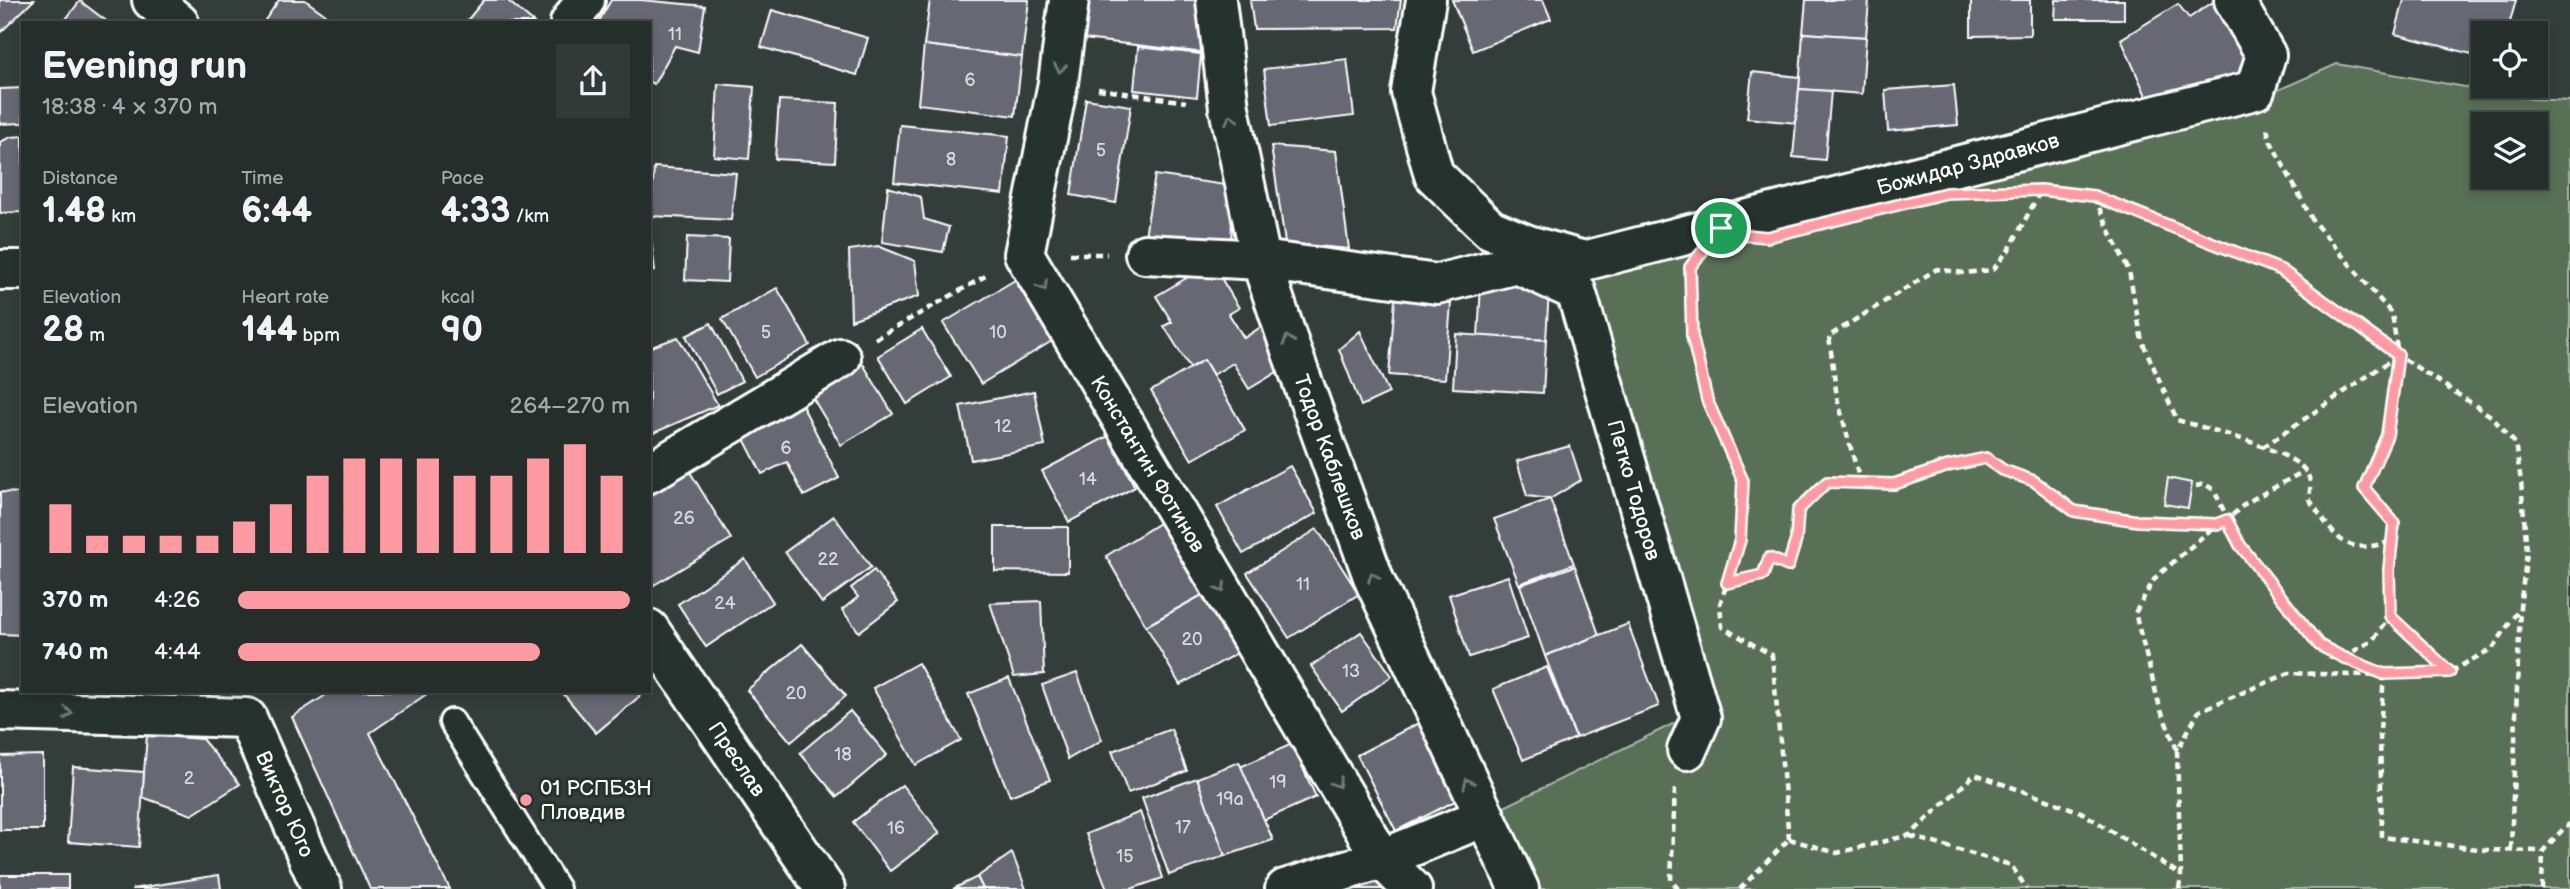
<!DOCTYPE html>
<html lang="en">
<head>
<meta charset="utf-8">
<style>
  body { margin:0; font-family:"Balsamiq Sans",sans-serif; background:#323a38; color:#f1f3f6; height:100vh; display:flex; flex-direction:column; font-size:26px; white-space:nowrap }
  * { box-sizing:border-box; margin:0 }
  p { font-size:23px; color:#a4a8a9 }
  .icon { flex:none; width:38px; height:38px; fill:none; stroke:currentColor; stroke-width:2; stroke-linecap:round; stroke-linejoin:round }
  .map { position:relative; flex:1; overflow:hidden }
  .side { position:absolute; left:21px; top:21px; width:630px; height:672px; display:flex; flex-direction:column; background:#262e2c; border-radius:0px; box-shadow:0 4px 10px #0003,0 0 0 2px #424a48 }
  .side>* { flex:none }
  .tools { position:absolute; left:2471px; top:21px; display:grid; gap:14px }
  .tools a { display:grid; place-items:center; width:77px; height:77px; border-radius:0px; background:#262e2c; box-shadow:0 4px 10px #0003,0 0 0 2px #424a48; font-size:35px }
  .pin { position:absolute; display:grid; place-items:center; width:60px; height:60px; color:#fff; margin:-30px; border:4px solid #fff; border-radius:50%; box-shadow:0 2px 7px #0007 }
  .round { display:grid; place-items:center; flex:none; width:74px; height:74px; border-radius:0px; background:#323a38 }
  .headline { display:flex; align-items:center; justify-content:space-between; height:119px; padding:0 21px }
  h1 { font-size:38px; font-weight:700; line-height:52px }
  .figures { display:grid; grid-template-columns:repeat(3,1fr); gap:10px; height:119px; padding:7px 21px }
  .figures div { display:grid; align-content:center }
  .figures b { font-size:35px; font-weight:700 }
  .figures small { font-size:19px; font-weight:400 }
  .figures p { font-size:19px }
  .chart { height:196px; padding:14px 21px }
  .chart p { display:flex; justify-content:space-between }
  .chart svg { width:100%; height:126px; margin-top:7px; stroke:#ff9aa2; stroke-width:6 }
  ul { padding:0 21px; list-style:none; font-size:23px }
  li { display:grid; grid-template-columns:112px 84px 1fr; align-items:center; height:52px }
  li i { height:18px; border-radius:9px; background:#ff9aa2 }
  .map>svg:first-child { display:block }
</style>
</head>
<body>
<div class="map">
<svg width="2570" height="889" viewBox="0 0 2570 889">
  <rect width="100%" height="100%" fill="#333e3b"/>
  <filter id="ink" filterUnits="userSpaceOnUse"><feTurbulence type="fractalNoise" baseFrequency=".0143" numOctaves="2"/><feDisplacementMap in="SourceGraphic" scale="14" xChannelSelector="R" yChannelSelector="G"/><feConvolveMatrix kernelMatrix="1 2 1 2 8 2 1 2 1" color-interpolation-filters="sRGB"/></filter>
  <g filter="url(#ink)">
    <path fill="#597055" stroke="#acb8aa" stroke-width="2" fill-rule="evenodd" d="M2337,64L2531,99L2570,101V889H1519L1484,817L1687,717L1575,268L2249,103ZM2483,124H2536V177H2483Z"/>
    <g fill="#686875" stroke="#fff" stroke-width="2">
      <path d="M0,0H34L0,33Z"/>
      <path d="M279,0H305L337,23H263Z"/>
      <path d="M484,0H507L534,23H465Z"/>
      <path d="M611,0H641L705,6L698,52L675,46L654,84L649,82V23H598Z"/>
      <path d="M930,0H1029L1022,57L924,45Z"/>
      <path d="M1088,0H1207L1214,54L1084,39Z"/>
      <path d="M1250,0H1401L1397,28L1254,29Z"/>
      <path d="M1452,0H1543L1551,19L1473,51Z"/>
      <path d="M1806,0H1869L1866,37L1803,33Z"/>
      <path d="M1971,0H2030V35L1971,36Z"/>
      <path d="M2056,0H2124V19H2055Z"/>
      <path d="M2216,0L2252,47L2243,75L2147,98L2121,39L2178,4L2189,18Z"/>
      <path d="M2404,0H2516L2507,33H2483V57L2395,34Z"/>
      <path d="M80,1L109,23H63Z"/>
      <path d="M772,10L868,38L857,75L761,47Z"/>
      <path d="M1803,33L1866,37L1862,94L1799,89Z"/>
      <path d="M924,45L1022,57L1015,116L918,104Z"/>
      <path d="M1138,47L1201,54L1197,97L1134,90Z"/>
      <path d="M1347,59L1354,116L1271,126L1264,69Z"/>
      <path d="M1752,72L1800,77L1796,123L1747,118Z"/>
      <path d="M718,84L754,87L749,159L714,156Z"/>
      <path d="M1954,85L1958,125L1888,131L1885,90Z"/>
      <path d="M23,88V123L0,124V89Z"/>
      <path d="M1799,89L1831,91L1825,160L1793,157Z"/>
      <path d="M1086,99L1131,106L1116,203L1071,195Z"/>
      <path d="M779,100L838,103L835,162L775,159Z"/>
      <path d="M900,125L1009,136L1003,194L894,182Z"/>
      <path d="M23,136V212L0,213V142L11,137Z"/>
      <path d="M1271,146L1336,151L1349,249L1285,243Z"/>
      <path d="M654,167L736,173L731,220L651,216Z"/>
      <path d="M1155,175L1233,186L1231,245L1145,236Z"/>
      <path d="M888,187L921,197L924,219L949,227L943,252L882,242Z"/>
      <path d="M649,222L655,271L649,272Z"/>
      <path d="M687,237L729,239L727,282L685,280Z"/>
      <path d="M878,246L915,261L919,296L851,320L849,250Z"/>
      <path d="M1212,263L1239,308L1229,314L1244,338L1267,323L1292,363L1249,389L1233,363L1213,375L1204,360L1190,368L1164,326L1172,322L1156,296Z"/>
      <path d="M1516,276L1549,290L1546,340L1478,336L1481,286Z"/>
      <path d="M1015,280L1052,341L981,384L943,323Z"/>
      <path d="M777,288L810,345L755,377L722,319Z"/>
      <path d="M1395,299L1451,303L1445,379L1389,375Z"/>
      <path d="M711,323L742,381L717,394L686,336Z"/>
      <path d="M922,329L951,377L907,404L878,356Z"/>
      <path d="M1360,331L1389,393L1361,406L1339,349Z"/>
      <path d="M1456,334L1546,340L1543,393L1453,388Z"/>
      <path d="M678,337L718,405L649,435V348Z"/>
      <path d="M1204,360L1245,430L1192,460L1151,391Z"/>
      <path d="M863,364L893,414L841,445L811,395Z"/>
      <path d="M1034,391L1045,446L971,460L960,406Z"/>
      <path d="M802,405L839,478L804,496L787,462L762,474L742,435Z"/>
      <path d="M1108,436L1135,487L1069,522L1042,471Z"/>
      <path d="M1570,446L1581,480L1550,499L1527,496L1517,461Z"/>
      <path d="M1290,466L1317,513L1243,554L1217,507Z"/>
      <path d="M690,472L731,539L654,585L649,577V497Z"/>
      <path d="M2168,478L2192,483L2188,508L2164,504Z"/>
      <path d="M0,492L23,493V635L0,634Z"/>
      <path d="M1550,499L1574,564L1519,584L1494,519Z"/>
      <path d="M834,516L871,567L822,603L785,552Z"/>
      <path d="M1161,522L1204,594L1146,626L1106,556Z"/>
      <path d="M995,527H1068V572L995,571Z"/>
      <path d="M1317,529L1359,594L1289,638L1247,573Z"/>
      <path d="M745,559L773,602L706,647L678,604Z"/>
      <path d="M1575,566L1599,635L1545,656L1520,585Z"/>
      <path d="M874,570L898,602L859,632L842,610L858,597L851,588Z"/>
      <path d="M1508,576L1528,638L1469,657L1449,595Z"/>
      <path d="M1204,594L1237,653L1180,685L1146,626Z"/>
      <path d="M1041,601L1044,674L1014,677L990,603Z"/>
      <path d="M1628,624L1659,706L1576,738L1545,656Z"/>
      <path d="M1361,632L1392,676L1342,711L1311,666Z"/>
      <path d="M802,644L846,696L791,742L747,690Z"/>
      <path d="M918,663L961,740L916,765L873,688Z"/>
      <path d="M1547,667L1576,738L1523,760L1493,689Z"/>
      <path d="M1077,673L1102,740L1068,759L1042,685Z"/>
      <path d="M1009,678L1050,780L1010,796L968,694Z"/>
      <path d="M332,691H431L370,733L450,889H370L292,717Z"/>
      <path d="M561,691H636L640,696L596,733Z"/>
      <path d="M850,711L887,755L837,797L800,753Z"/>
      <path d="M1428,718L1467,795L1396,831L1357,755Z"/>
      <path d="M1171,729L1187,771L1128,793L1112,751Z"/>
      <path d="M147,735L202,739L240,784L192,815L142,797Z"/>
      <path d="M1292,744L1316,797L1264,820L1240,767Z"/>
      <path d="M43,755V830H0V756Z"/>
      <path d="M1239,762L1273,840L1225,856L1197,778Z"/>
      <path d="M73,767L144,772L139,847L68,842Z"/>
      <path d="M1197,778L1225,856L1169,875L1142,798Z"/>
      <path d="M902,785L940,833L890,871L853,822Z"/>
      <path d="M1140,812L1163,878L1131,889H1107L1086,834Z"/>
      <path d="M1012,853L1026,889H983L977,877Z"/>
      <path d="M1374,868L1391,889H1327Z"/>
      <rect x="0" y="875" width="68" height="14"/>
      <path d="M219,875L221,889H132Z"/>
      <path d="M977,877L983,889H953Z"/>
    </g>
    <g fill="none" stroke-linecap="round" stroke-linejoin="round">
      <defs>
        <path id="lane" d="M452,722L557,889"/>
        <g id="street">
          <path d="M1069,0L1058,83L1024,254L1382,859L1412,889"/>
          <path d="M1216,0L1229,108L1261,260L1291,350L1375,582L1519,889"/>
          <path d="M1426,0L1411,92L1434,175L1490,229L1528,245L1584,261L2255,90L2266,55L2234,0"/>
          <path d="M570,23L585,0"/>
          <path d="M1145,254L1261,260L1437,284L1517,264L1576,291L1701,718L1687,750"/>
          <path d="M0,270H23"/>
          <path d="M649,473L841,358"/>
          <path d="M0,711L247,718L322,889"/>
          <path d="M1285,889L1382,859L1484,817"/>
        </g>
        <g id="secondary">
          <path d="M152,0L179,23"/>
          <path d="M649,629L825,889"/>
        </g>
      </defs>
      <use href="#lane" stroke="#fff" stroke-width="30"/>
      <use href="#street" stroke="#fff" stroke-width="44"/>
      <use href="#secondary" stroke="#fff" stroke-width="44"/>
      <g stroke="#fff" stroke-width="4.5" stroke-dasharray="7 5" stroke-linecap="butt">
        <path d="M1098,89L1186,102"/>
        <path d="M2267,129L2271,142L2313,221L2392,314L2398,355L2387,435L2364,488L2394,523L2389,569L2390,616L2450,672"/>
        <path d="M2040,190L2094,196L2281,270L2398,355L2491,416L2515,443L2521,481L2527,552L2520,607L2511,849"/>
        <path d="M2094,197L2129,271L2142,341L2177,420C2204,428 2294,450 2307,473C2312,482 2310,490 2309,499C2336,537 2342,557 2392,541"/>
        <path d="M1070,254H1107"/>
        <path d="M1691,274L1692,336L1707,400L1743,481L1740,540L1727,583"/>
        <path d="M875,339L989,274"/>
        <path d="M2263,447L2397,356"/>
        <path d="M1861,485L1837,398L1829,336L1937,269L1964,273L1993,270L2010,248L2041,190"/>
        <path d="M2196,486L2205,484L2214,490L2240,545L2319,645L2342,657L2380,672"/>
        <path d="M2343,657L2372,641L2390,616"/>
        <path d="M2384,674L2380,731L2382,837L2486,850L2543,851"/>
        <path d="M2177,750L2160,708L2135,613L2155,578L2216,525"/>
        <path d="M1675,789L1671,880L1678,889"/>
        <path d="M1910,836L2011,865L2027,889"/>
        <path d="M1789,839L1772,655L1722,627L1720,604L1727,583L1763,575L1769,558L1788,566L1796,540L1798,511L1827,482L1861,485L1894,484L1948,466L1985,458L2003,470L2034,481L2074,511L2138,521L2217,524L2227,520L2246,503L2306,470"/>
        <path d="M1789,839L1837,853L1910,835L1975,774L2081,812L2181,875"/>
        <path d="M1740,889L1789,839"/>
        <path d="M2179,889L2181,875L2177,751L2199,711L2289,673L2350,675L2450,672L2493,648L2519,609"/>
        <path d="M2542,889L2543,851L2566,826L2570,824"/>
      </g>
      <use href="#lane" stroke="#26332d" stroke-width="24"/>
      <use href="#street" stroke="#26332d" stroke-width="38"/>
      <use href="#secondary" stroke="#26332d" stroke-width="38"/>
    </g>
    <defs><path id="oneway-chevron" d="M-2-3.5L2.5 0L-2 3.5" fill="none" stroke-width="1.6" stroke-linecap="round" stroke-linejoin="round" transform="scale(1.75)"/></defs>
    <g stroke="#727a76">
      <use href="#oneway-chevron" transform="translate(1060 68) rotate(98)"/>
      <use href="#oneway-chevron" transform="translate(1231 119) rotate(-102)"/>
      <use href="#oneway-chevron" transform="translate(1043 286) rotate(59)"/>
      <use href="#oneway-chevron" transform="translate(1288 340) rotate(-108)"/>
      <use href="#oneway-chevron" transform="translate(1373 577) rotate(-111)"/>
      <use href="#oneway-chevron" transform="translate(1221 588) rotate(59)"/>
      <use href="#oneway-chevron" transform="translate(68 713) rotate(2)"/>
      <use href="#oneway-chevron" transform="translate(1337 783) rotate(59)"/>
      <use href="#oneway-chevron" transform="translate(1468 783) rotate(-115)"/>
    </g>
  </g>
  <g fill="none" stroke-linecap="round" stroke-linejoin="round" filter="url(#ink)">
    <defs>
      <path id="route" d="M2041,190L2094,196L2281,270L2398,355L2387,435L2364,488L2394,523L2389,569L2390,616L2450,672L2384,674L2342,657L2319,645L2240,545L2227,520L2217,524L2138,521L2074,511L2034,481L2003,470L1986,458L1948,466L1894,484L1827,482L1798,510L1796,540L1788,566L1769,558L1763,575L1727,583L1740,540L1743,481L1707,400L1692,336L1690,267L1721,228L1726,233L1767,237L1946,193Z"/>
    </defs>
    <use href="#route" stroke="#fff" stroke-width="14"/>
    <use href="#route" stroke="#ff9aa2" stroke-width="9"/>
  </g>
  <circle fill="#ff9aa2" stroke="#26332d" stroke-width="2.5" cx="526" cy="800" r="7"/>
  <g text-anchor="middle" stroke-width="6" stroke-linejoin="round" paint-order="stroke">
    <g font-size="18" fill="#d9d9dc">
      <text x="675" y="40">11</text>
      <text x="970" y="86">6</text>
      <text x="1101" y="156">5</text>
      <text x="951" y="165">8</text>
      <text x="766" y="338">5</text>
      <text x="998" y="338">10</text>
      <text x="1003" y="432">12</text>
      <text x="786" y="454">6</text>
      <text x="1088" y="485">14</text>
      <text x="684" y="524">26</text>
      <text x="828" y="565">22</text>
      <text x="1303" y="590">11</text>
      <text x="725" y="609">24</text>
      <text x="1192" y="645">20</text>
      <text x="1351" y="677">13</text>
      <text x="796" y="699">20</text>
      <text x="843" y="760">18</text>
      <text x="189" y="784">2</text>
      <text x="1278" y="788">19</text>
      <text x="1230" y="805">19a</text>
      <text x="1183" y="833">17</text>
      <text x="896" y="834">16</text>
      <text x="1125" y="862">15</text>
    </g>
    <g font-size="21" fill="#fff" stroke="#26332d">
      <text transform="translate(1968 164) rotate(-15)" y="7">Божидар Здравков</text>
      <text transform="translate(1330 457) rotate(70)" y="7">Тодор Каблешков</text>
      <text transform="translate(1148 464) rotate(59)" y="7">Константин Фотинов</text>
      <text transform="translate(1634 490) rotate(74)" y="7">Петко Тодоров</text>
      <text transform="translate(737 759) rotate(56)" y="7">Преслав</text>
      <text transform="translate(285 804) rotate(66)" y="7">Виктор Юго</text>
    </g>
    <g font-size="21" fill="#fff" stroke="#26332d" text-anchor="start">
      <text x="540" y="795">01 РСПБЗН<tspan x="540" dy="24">Пловдив</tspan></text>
    </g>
  </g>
</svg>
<div class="tools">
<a><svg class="icon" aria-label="locate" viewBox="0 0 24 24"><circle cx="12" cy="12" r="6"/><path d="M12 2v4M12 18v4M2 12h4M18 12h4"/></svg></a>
<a><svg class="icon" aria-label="layers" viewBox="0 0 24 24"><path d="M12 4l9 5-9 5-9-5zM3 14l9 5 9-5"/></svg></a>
</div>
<div class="pin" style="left:1721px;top:228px;background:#1e9e55"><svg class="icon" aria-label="arrive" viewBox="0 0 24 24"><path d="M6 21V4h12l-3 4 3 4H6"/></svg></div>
<section class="side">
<div class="headline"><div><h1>Evening run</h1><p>18:38 · 4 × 370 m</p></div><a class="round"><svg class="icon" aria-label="share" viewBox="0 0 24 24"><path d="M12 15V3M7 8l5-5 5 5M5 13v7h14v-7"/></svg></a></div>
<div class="figures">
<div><p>Distance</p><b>1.48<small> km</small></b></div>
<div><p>Time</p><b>6:44</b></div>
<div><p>Pace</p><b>4:33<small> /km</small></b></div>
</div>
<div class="figures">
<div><p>Elevation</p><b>28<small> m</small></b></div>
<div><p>Heart rate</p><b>144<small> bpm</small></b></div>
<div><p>kcal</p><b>90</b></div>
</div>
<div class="chart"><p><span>Elevation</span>264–270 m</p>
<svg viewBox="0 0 160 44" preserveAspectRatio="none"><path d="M5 44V27M15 44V38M25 44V38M35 44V38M45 44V38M55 44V33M65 44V27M75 44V17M85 44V11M95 44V11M105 44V11M115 44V17M125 44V17M135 44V11M145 44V6M155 44V17"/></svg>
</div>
<ul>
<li><b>370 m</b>4:26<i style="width:100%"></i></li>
<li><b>740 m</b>4:44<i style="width:77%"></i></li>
</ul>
</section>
</div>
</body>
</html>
